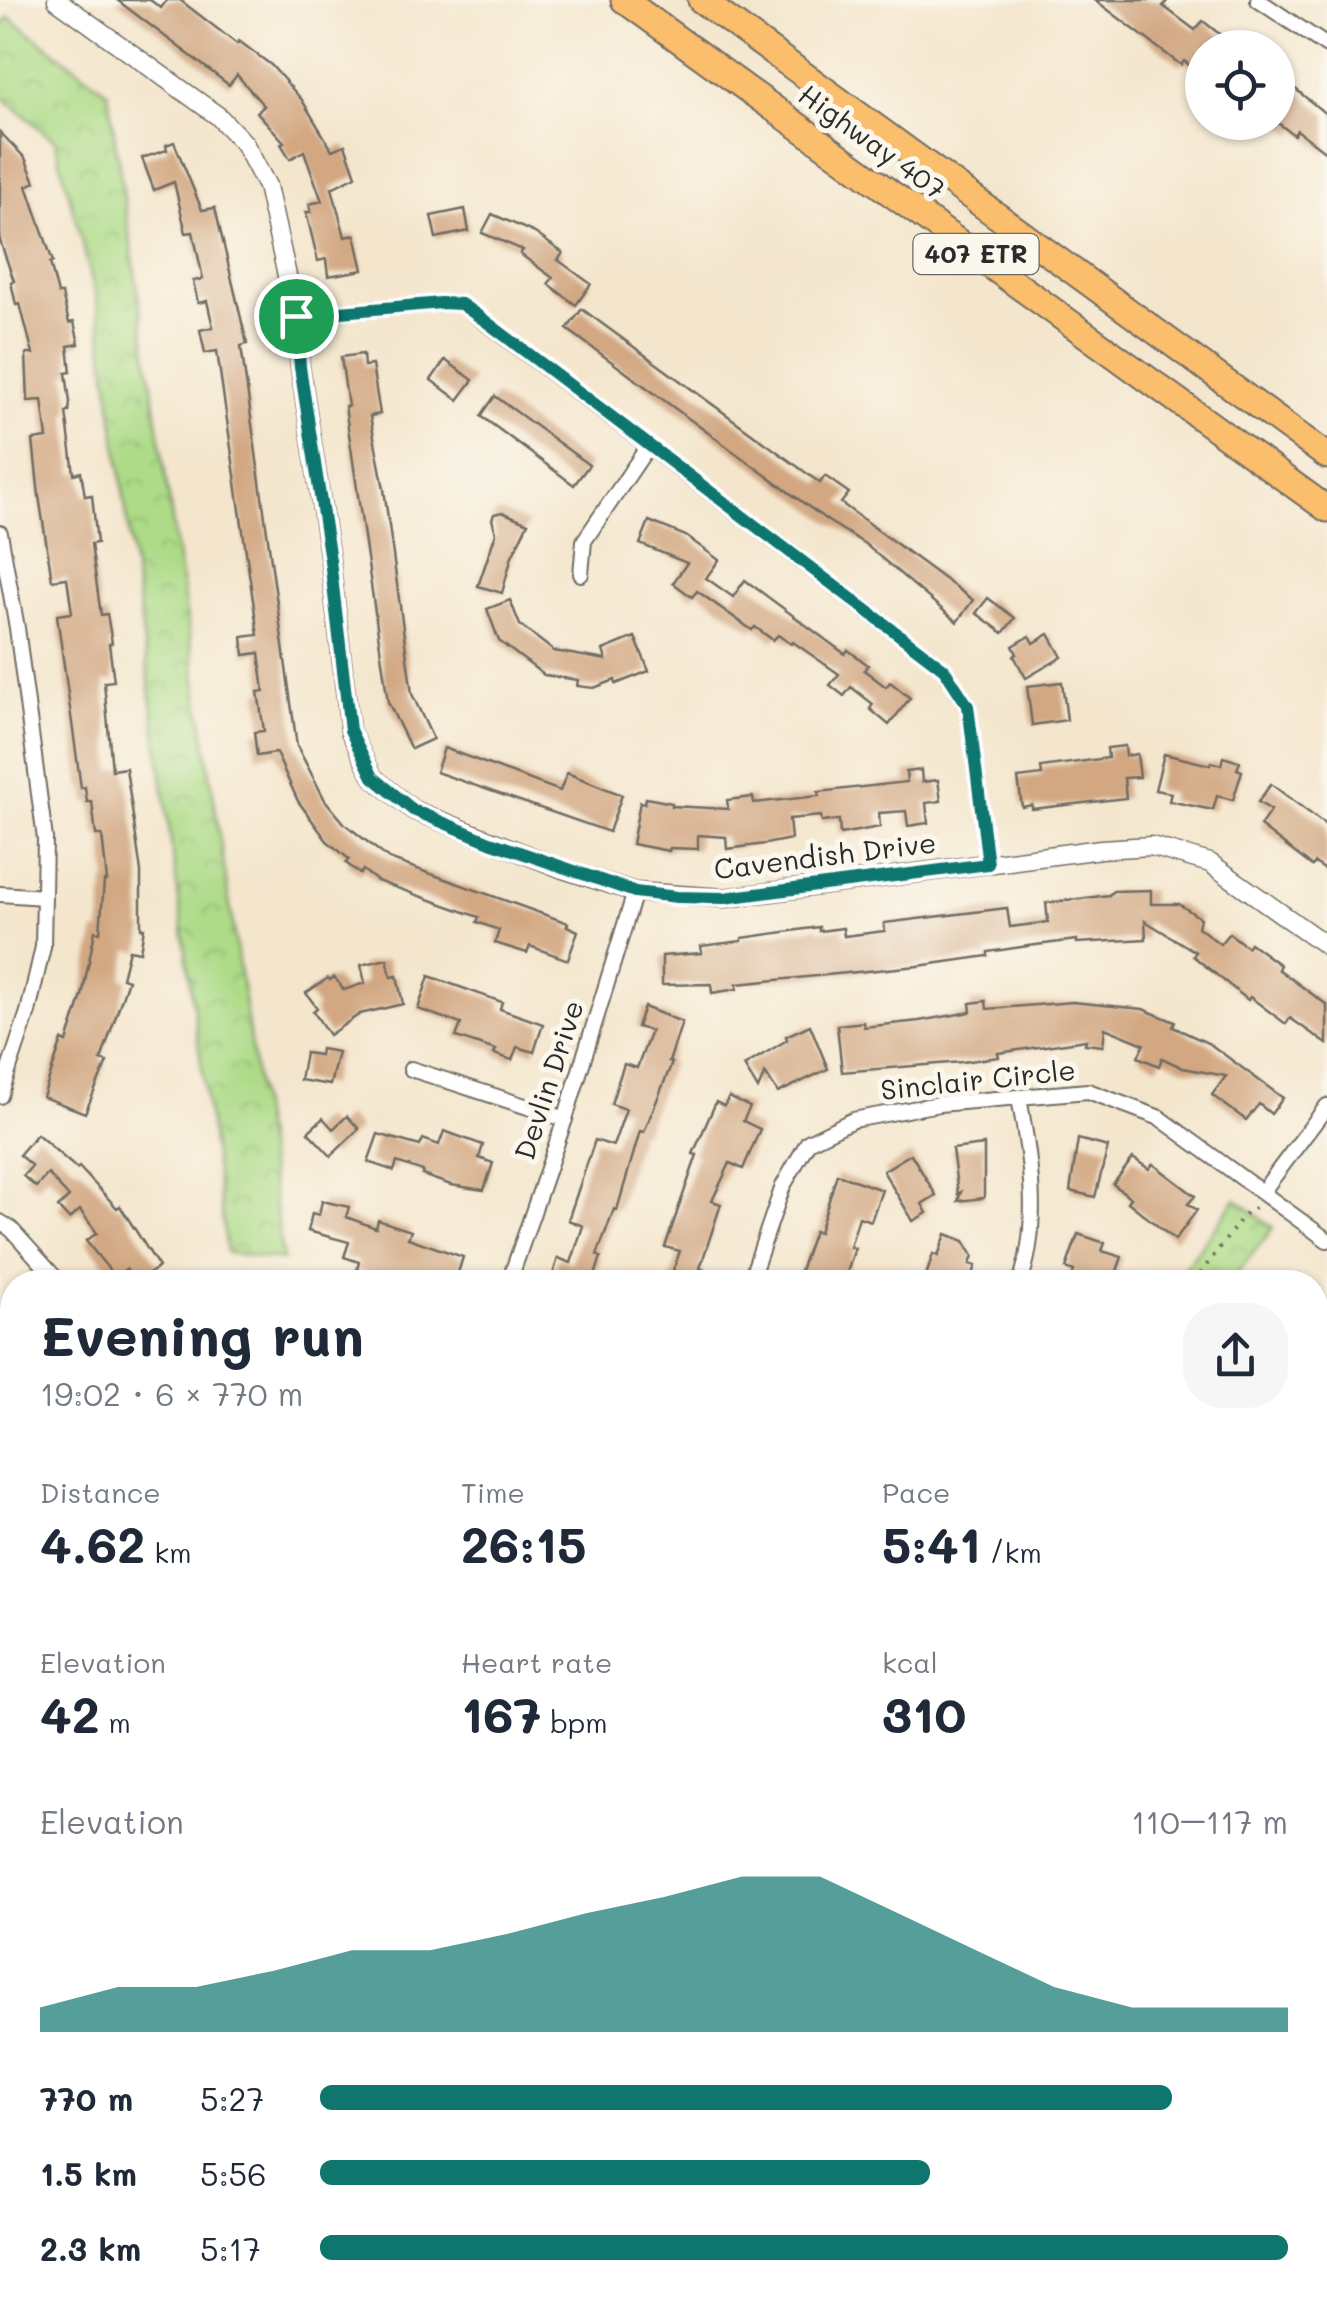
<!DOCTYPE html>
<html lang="en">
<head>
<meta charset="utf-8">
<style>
  body { margin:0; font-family:Mali,sans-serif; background:#f6f6f7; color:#1f2937; height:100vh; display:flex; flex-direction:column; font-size:38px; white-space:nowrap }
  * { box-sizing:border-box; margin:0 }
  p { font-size:32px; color:#747a83 }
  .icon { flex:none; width:55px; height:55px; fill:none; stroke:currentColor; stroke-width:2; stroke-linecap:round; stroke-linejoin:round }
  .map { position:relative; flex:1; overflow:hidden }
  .drawer { position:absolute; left:0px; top:1270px; width:1328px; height:1035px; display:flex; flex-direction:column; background:#fff; border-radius:40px 40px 0 0; box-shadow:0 2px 8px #0004 }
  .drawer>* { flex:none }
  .tools { position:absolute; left:1185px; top:30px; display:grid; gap:20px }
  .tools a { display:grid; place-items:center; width:110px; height:110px; border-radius:50%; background:#fff; box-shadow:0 2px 8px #0004; font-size:50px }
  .pin { position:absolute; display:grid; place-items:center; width:85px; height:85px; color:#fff; margin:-42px; border:5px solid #fff; border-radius:50%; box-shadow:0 2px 10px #0007 }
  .round { display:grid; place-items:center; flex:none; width:105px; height:105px; border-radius:40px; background:#f6f6f7 }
  .headline { display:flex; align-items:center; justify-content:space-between; height:170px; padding:0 40px }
  h1 { font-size:55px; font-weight:700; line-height:75px }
  .stats { display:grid; grid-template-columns:repeat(3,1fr); gap:15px; height:170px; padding:10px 40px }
  .stats div { display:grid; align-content:center }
  .stats b { font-size:50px; font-weight:700 }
  .stats small { font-size:28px; font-weight:400 }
  .stats p { font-size:28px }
  .chart { height:280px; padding:20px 40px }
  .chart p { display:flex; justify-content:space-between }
  .chart svg { width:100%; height:180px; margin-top:10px; fill:#0f766e; opacity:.7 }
  ul { padding:0 40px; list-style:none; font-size:32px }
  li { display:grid; grid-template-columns:160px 120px 1fr; align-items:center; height:75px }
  li i { height:25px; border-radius:12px; background:#0f766e }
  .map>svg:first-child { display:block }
</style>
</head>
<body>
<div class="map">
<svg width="1327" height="2305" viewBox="0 0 1327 2305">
  <defs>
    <pattern id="park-crowns" width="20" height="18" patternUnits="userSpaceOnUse" patternTransform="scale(2.5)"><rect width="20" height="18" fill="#addb88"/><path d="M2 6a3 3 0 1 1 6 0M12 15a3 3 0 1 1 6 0" fill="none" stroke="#95bc76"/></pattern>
  </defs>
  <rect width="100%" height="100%" fill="#fbf7ec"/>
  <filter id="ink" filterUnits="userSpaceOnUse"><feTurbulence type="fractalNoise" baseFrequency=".01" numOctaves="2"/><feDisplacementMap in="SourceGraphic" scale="20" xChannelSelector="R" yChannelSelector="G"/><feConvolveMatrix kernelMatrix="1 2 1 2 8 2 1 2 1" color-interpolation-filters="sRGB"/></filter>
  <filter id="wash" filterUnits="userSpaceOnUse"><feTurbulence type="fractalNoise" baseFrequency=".0048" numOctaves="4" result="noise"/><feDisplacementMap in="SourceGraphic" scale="40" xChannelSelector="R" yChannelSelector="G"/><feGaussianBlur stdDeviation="2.25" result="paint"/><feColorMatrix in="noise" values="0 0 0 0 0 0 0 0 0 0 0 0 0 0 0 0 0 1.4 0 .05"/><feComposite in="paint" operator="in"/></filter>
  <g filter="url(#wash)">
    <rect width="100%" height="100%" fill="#f4e6cd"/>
    <g fill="url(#park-crowns)" stroke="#6c835a" stroke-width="2.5">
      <path d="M9,17L108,92L283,1260L227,1253L97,300L55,141L0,95V28Z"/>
      <path d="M1236,1199L1273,1228L1230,1282H1174Z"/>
      <path d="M1315,1722L1327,1726V2039L1315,2034Z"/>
    </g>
    <g id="blocks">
      <g fill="#d2a782">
        <path d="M117,0H150L161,8L167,0H180L237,44L239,41L271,65L302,100L332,150L345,145L356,176L332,188L345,237L355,235L363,270L328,276L326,259L318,261L306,212H311L309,204L322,201L304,151L290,159L281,144L284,142L257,112L264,106L237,75L229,85Z"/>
        <path d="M1095,0H1168L1163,6L1195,30L1203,21L1237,48H1202V53L1192,67L1184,61L1181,65Z"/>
        <path d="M1278,85L1287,92L1292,86L1327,115V153L1297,130L1294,135L1278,123Z"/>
        <path d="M0,132L25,158L35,182L27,186L53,262L50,263L58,294H62L69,323L74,322L79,344L68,346L71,372L66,373L70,402L69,412H66L74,474L81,472L85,496L92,495L97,543L91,544L101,615L107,614L112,643L109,644L114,681L104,682L112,770L126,768L141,872V928H144L140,952L129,950L122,978L128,980L101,1060L107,1062L85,1113L43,1097L62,1040L67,1042L82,996L95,931L100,932L104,881H107L102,835H96L92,802H87L85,787L81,788L57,615L72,613L67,578L52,580L39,496L33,440L47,438L42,400L28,401L26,354H33L20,304L16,305L11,282L14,281L0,241Z"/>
        <path d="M174,142L202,210L215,208L247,344L241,346L297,746L325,800L345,824L389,859L568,923L567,926L578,931L568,960L530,946L527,953L495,943L499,930L477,922L479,917L377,881L363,870L360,874L346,863L349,859L327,841L298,801L276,753L257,756L254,732L264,731L258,692L264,691L259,653L244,655L242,637L258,635L217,351L205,353L200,330L213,327L207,301L198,303L193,281L203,279L193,232L186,233L174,182L154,190L142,158L167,150L166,145Z"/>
        <path d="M465,209L469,231L436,238L431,216Z"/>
        <path d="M492,214L535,233L563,253L558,260L591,284L576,305L548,284L553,278L520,254L523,250L482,233Z"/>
        <path d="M582,309L820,483L825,476L849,493L841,503L973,600L957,622L865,544L828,521L567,329Z"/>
        <path d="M363,354L364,366L372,365L380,414L370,416L384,489L412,694L433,739L411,749L388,702L345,406H348L341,357Z"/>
        <path d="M445,360L473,380L458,400L431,380Z"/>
        <path d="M495,396L589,465L574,485L481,416Z"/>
        <path d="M502,512L528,523L512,556L502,593L478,586L496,533L492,519L494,514Z"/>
        <path d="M649,521L686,536L719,560L706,578L733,597L745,580L845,654L848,650L868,665L864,670L886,687L890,682L910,698L889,725L870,709L873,704L851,687L844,696L830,685L839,674L793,642L791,644L778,635L773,640L755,627L752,630L697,591L692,597L673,583L687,563L640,544Z"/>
        <path d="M988,598L1015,618L1003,633L976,613Z"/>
        <path d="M510,600L520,625L554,651L606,660L603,650L635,637L649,671L616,684L615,680L594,688L577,686L578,680L544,675L499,641L487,609Z"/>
        <path d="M1049,634L1062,657L1026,678L1014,656L1017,654L1013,646L1030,636L1034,643Z"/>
        <path d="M1062,682L1067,720L1032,725L1027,686Z"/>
        <path d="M1125,746L1126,756L1137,754L1140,777L1124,778L1126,798L1032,809V805L1022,807L1018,778L1042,775L1041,767L1108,758L1107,748Z"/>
        <path d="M444,748L560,791L567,773L622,795L609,832L436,772Z"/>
        <path d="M1164,754L1210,765L1211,762L1221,765L1223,757L1240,762L1237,769L1242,771L1233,800L1217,796L1213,810L1169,801L1171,793L1155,790Z"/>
        <path d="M921,770L922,782L938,780L941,801L926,803L928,823L908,826L906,811L879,813L880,827L840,834L839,820L822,822L821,816L789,819L791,839L765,844L727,849L726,837L698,835V849L670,848L669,851L632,844L640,802L645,803L646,798L672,803V806L728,809L727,800L753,797L754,803L819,796L818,792L907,782L906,772Z"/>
        <path d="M1271,784L1327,826V871L1315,863L1312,866L1260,826L1271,810L1258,802Z"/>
        <path d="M1151,890V904H1179L1200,918L1198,927L1220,944L1229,933L1247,947L1250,943L1280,965L1278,969L1327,1005V1044L1290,1018L1286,1024L1250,997L1248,1000L1193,956L1196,952L1145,921L1146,939L1077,943V940L1028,946L988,952V956L918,966L737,984V989L712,993L711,984L662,985V956L702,953L701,946L742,941V938L819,927V931L843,928L844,936L885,931L884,923L1007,908L1010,927L1034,924L1048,922L1046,903L1109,895L1113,891Z"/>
        <path d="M387,959L391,977L397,976L403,1004L360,1014L329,1035L313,1011L317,1008L306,993L328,978L330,980L334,977L344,990L365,983L361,965Z"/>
        <path d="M429,976L502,1002L500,1009L543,1024L534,1052L517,1047L512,1060L494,1054L496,1050L456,1037L461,1024L418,1009Z"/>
        <path d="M986,1001L987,1009L1073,1002L1143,1009L1175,1022L1173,1027L1210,1044L1283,1098L1271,1114L1259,1104L1246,1120L1212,1095L1226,1076L1183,1068L1162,1058L1159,1066L1138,1057L1144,1044L1105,1028L1103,1046L1085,1044L1086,1040L998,1053L999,1057L962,1062L842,1072L837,1025L863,1022L864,1027L919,1021L971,1012L970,1003Z"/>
        <path d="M644,1007L682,1022L669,1062L672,1063L644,1132L640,1131L617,1210L614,1209L597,1255L601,1257L593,1282H570L552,1277L558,1258L571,1263L583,1226L568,1220L595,1140L613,1146L626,1109L611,1104L618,1082L624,1064L637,1068L651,1031L637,1027Z"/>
        <path d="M810,1025L828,1069L778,1093L765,1073L758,1089L744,1066L787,1040L786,1036Z"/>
        <path d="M321,1049L338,1052L330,1085L300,1080L305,1053L320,1055Z"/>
        <path d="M729,1097L750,1107L743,1121L760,1129L743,1169L730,1163L712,1201L721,1204L700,1268L704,1270L700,1282H669L680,1251L665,1247L697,1155L693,1154L716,1102L724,1106Z"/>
        <path d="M347,1116L359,1129L331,1156L308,1132L323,1118L333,1129Z"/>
        <path d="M444,1131L483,1145L479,1158L493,1163L484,1190L451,1185L422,1175L423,1171L397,1162L394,1171L368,1162L378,1134L420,1146L423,1139L439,1145Z"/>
        <path d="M37,1134L77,1169L79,1167L117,1208L120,1206L159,1267L137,1282L126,1269L115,1277L86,1241L97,1233L80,1210L69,1219L58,1207L69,1197L48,1174L36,1187L23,1176L32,1166L19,1155Z"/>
        <path d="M1078,1139L1108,1147L1095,1197L1070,1191Z"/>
        <path d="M984,1145V1198L958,1201L961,1192L958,1194L952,1149Z"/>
        <path d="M911,1154L936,1195L922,1204L927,1213L913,1221L883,1171Z"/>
        <path d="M1133,1158L1149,1169L1153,1164L1195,1196L1188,1204L1197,1210L1175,1240L1128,1202L1131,1198L1113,1184Z"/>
        <path d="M837,1174L882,1190L871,1221L859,1217L850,1247L855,1248L844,1282H796L814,1231L819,1232Z"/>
        <path d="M322,1201L349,1207L346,1217L376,1228L378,1220L411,1231L408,1238L463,1257L455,1282H394L357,1270L359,1262L344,1257L349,1242L308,1231L312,1213L319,1215Z"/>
        <path d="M946,1234L964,1241L973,1256L970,1264L976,1266L970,1282H924L933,1254L938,1256Z"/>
        <path d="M1078,1234L1105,1243L1102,1251L1122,1257L1113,1282H1070L1074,1271L1066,1268Z"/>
      </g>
    </g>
  </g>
  <g filter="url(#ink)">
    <use href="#blocks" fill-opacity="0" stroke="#716c64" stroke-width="2.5"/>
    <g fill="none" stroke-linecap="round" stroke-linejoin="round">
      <defs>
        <g id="minor">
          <path d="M1258,0L1327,46"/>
          <path d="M296,316L441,303L461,304L944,669L968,706L988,864"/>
          <path d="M0,533L17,628L45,839L43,947L28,1012L0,1096"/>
          <path d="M581,574L584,541L649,445"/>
          <path d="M0,894L44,897"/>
          <path d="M411,1069L565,1119"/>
          <path d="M1019,1098C1030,1157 1041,1224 1020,1282"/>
          <path d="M1263,1191L1327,1106"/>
          <path d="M0,1222L11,1229L59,1282"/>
          <path d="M244,1282H263"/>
          <path d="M509,1282L565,1119L635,892"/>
          <path d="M750,1282L783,1186L808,1142L853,1120L939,1104L1088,1091L1160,1118L1327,1240"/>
          <path d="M1315,1613L1327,1612"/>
          <path d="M0,1780L12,1775"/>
          <path d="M1315,2164L1327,2166"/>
          <path d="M247,2292L249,2305"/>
          <path d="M969,2292L1005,2305"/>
          <path d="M586,2305L591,2292"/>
        </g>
        <path id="tertiary" d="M57,0L218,116L244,143L267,186L296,316L300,367L330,560L350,731L373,777L413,810L563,869L635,892L725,898L1101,849L1151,846L1210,863L1327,946"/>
        <g id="motorway">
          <path d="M624,0L1327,509"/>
          <path d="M701,0L1327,456"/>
        </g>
      </defs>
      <use href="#minor" stroke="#716c64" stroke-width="18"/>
      <use href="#tertiary" stroke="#716c64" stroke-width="21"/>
      <use href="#motorway" stroke="#716c64" stroke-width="29"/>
      <path stroke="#716c64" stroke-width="4" stroke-dasharray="2.5 8" stroke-linecap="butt" d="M1194,1282L1247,1211L1258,1207"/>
      <use href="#minor" stroke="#fff" stroke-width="14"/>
      <use href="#tertiary" stroke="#fff" stroke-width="18"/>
      <use href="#motorway" stroke="#fabe6d" stroke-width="25"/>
    </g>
  </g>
  <g fill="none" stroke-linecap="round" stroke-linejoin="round" filter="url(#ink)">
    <defs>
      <path id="route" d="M441,303L461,304L484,320L944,669L968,706L988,864L724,898L677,897L635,892L490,842L413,810L373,777L350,730L330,560L300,367L296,316Z"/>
    </defs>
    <use href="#route" stroke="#fff" stroke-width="20"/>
    <use href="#route" stroke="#0f766e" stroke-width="12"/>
  </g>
  <g text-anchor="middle" stroke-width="10" stroke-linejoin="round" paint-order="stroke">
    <rect fill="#fbf7ec" stroke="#696865" stroke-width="2.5" x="913.5" y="234" width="125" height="40" rx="8"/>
    <g font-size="25" font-weight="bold" fill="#2b2b2b">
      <text x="976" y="263">407 ETR</text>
    </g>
    <g font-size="28" fill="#2b2b2b" stroke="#fbf7ec">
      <text transform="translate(872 142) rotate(36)" y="10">Highway 407</text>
      <text transform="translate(825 856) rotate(-7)" y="10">Cavendish Drive</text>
      <text transform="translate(549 1080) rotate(-72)" y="10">Devlin Drive</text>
      <text transform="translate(978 1080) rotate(-6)" y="10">Sinclair Circle</text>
    </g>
  </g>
</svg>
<div class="tools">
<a><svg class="icon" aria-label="locate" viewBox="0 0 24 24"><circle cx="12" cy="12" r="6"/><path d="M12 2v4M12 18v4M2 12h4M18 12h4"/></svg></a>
</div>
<div class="pin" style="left:296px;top:316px;background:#1e9e55"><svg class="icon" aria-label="arrive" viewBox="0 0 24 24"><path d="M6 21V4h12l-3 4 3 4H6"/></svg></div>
<section class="drawer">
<div class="headline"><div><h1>Evening run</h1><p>19:02 · 6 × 770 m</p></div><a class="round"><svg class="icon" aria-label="share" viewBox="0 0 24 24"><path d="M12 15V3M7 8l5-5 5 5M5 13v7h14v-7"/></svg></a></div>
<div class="stats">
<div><p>Distance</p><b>4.62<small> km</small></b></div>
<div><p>Time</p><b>26:15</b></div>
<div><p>Pace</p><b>5:41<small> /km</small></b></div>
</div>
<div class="stats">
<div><p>Elevation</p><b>42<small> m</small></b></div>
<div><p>Heart rate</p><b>167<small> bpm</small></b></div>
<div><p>kcal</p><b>310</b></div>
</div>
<div class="chart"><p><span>Elevation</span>110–117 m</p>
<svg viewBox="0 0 160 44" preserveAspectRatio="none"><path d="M0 44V38L10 33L20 33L30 29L40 24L50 24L60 20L70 15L80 11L90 6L100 6L110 15L120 24L130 33L140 38L150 38L160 38V44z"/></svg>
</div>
<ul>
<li><b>770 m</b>5:27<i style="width:88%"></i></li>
<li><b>1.5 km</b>5:56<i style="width:63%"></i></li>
<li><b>2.3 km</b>5:17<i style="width:100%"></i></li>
</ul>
</section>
</div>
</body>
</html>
